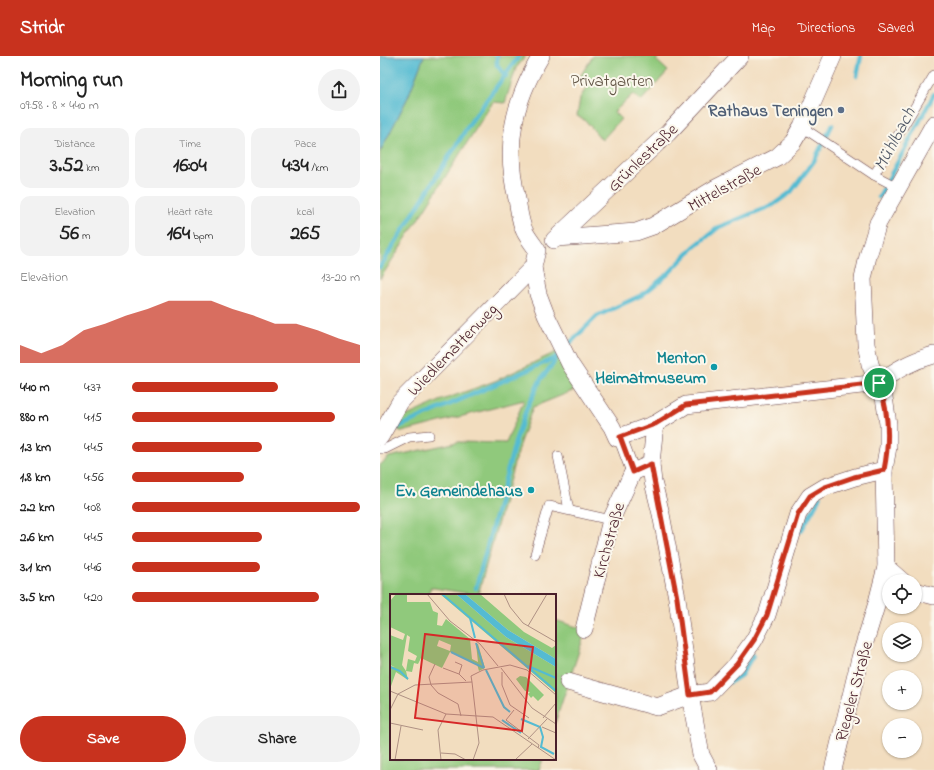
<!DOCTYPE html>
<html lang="en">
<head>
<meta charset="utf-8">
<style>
  body { margin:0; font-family:"Indie Flower",sans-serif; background:#f2f2f2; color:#222; height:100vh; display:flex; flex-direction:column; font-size:15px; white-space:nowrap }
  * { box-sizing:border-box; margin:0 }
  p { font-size:13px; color:#767676 }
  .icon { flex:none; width:22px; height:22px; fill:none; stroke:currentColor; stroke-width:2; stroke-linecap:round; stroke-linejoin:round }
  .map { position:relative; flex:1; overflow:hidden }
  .sheet { display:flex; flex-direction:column; background:#fff; width:380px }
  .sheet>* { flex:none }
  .buttons { position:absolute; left:502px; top:518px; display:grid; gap:8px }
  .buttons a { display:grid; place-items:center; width:40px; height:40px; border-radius:50%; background:#fff; box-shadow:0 1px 3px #0004; font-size:20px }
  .pin { position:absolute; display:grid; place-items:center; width:34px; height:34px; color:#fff; margin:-17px; border:2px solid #fff; border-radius:50%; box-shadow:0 1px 4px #0007 }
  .round { display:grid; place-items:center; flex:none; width:42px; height:42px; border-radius:21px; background:#f2f2f2 }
  .summary { display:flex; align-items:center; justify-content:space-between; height:68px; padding:0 20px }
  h1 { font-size:22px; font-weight:700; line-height:30px }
  .metrics { display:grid; grid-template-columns:repeat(3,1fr); gap:6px; height:68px; padding:4px 20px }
  .metrics div { display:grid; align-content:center; border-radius:10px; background:#f2f2f2; text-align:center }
  .metrics b { font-size:20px; font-weight:700 }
  .metrics small { font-size:11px; font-weight:400 }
  .metrics p { font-size:11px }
  .chart { height:112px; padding:8px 20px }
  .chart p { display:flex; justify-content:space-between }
  .chart svg { width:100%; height:72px; margin-top:4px; fill:#c8321e; opacity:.7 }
  .cta { display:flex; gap:8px; margin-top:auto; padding:8px 20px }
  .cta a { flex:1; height:46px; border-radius:24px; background:#c8321e; color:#fff; font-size:16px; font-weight:700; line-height:46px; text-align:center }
  .cta a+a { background:#f2f2f2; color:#222 }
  ul { padding:0 20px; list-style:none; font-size:13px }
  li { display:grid; grid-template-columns:64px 48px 1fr; align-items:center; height:30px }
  li i { height:10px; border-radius:5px; background:#c8321e }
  header { display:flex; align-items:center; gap:24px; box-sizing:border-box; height:56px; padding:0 20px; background:#c8321e; color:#fff }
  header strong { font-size:19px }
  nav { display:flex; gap:22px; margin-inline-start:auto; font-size:14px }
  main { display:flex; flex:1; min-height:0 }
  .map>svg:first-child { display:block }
</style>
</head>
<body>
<header>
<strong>Stridr</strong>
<nav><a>Map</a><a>Directions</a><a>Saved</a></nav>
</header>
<main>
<section class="sheet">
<div class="summary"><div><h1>Morning run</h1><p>09:58 · 8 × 440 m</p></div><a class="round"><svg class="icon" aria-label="share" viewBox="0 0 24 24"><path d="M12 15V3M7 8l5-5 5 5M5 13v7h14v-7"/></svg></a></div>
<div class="metrics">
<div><p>Distance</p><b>3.52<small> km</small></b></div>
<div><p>Time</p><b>16:04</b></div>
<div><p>Pace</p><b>4:34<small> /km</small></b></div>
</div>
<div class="metrics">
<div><p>Elevation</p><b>56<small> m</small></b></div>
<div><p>Heart rate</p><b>164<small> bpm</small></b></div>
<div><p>kcal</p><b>265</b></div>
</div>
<div class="chart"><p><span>Elevation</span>13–20 m</p>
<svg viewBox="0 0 160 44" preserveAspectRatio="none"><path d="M0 44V33L10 38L20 33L30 24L40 20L50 15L60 11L70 6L80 6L90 6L100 11L110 15L120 20L130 20L140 24L150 29L160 33V44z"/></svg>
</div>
<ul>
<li><b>440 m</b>4:37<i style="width:64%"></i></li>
<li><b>880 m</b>4:15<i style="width:89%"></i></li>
<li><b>1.3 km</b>4:45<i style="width:57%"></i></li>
<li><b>1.8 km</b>4:56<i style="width:49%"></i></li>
<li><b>2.2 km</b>4:08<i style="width:100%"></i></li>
<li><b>2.6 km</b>4:45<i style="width:57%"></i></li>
<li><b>3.1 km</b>4:46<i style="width:56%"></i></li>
<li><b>3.5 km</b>4:20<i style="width:82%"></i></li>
</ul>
<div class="cta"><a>Save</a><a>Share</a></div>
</section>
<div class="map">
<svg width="554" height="714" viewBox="0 0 554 714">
  <rect width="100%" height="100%" fill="#fbf7ec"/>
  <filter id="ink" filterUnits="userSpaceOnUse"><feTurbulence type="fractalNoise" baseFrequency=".025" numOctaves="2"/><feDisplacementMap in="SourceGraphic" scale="8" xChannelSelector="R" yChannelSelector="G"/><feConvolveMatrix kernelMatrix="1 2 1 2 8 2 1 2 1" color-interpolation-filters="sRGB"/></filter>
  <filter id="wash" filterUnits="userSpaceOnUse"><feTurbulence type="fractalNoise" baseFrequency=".012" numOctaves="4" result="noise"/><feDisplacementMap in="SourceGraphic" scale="16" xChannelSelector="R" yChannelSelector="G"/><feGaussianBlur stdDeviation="0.9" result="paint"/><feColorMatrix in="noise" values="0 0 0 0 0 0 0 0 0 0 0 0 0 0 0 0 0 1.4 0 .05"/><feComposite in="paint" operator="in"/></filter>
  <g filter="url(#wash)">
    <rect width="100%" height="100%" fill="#f2ddbf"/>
    <g fill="#90c97c" stroke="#6d7454">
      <path d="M44,0H146L136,12L125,47L113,46L0,223V96L28,41Z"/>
      <path d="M213,0H280L276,4L288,15L261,45L253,38L234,56L241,63L222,84L206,65L197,60L200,42L208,29L199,22Z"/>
      <path d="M176,296L195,334L153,351L140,386L98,539L54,532H50L48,539H11V703H163L159,714H0V409L9,401L78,386L126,387L144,344L22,376L16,372L20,363L62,344L115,325Z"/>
      <path d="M175,564L206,574L175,667Z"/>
    </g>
    <path fill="#54bbd2" stroke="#4f6d7e" d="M0,0H44L28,41L0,96Z"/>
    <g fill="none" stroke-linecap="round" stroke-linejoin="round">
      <g stroke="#54bbd2" stroke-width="4.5">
        <path d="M117,0V9L126,20"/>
        <path d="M477,20L481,0"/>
        <path d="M499,141L554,38"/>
        <path d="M0,211L92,64L139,0"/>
        <path d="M185,292L217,260L262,239L288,218L314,191L339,171L393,149L411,136L434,105L452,69"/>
        <path d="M16,372L175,302L180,297"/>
        <path d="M421,475L440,441"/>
        <path d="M96,532L136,383L148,349L161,323L173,308L175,302"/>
        <path d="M350,626L361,619L373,599"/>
      </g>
    </g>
  </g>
  <g filter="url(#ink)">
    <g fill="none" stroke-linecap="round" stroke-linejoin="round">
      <defs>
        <g id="service">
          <path d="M422,71L494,119L517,131"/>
          <path d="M494,119L554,19"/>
          <path d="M0,393H5L29,381L49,379"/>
          <path d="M178,400L189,454"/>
          <path d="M155,498L169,450L231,464"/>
        </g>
        <path id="pedestrian" d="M240,381L253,416"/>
        <g id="minor">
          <path d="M161,0C133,47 124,90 137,143C139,154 140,167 145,176C148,182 153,188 157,194L153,211L158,238L166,259L190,308L232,371L237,382L275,368L271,408L273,426L281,458L297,542L310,639L321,699L329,714"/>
          <path d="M177,182L256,176L273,170L336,132L397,101L413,86L422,71L453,0"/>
          <path d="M174,184L288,77L360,0"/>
          <path d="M499,327C515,314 534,304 554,299"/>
          <path d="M275,368L306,349L499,327"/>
          <path d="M0,381L20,346L153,211"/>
          <path d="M506,511L522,525"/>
          <path d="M535,535L554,540"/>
          <path d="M204,573L231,464L253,416L271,408"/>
          <path d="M188,626L277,651L310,639L330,636L357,608L374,584L387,559L418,458L430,440L445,431L475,421L504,414"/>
          <path d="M453,714L480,602L496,550L506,511L504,414L508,391V368L504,341L490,308L486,288L483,223L488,200L498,167L554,68"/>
        </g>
      </defs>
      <use href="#service" stroke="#633c41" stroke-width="10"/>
      <use href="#pedestrian" stroke="#633c41" stroke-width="14"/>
      <use href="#minor" stroke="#633c41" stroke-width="18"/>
      <use href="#service" stroke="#fff" stroke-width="9"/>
      <use href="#pedestrian" stroke="#fff" stroke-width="13"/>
      <use href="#minor" stroke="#fff" stroke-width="17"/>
    </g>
  </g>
  <g fill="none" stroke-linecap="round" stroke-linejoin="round" filter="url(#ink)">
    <defs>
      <path id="route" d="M499,327C509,356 510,384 504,414L474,421L445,431L430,440L418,458L387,559L374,584L357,608L330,636L310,639L297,542L271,408L253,416L240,381L275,368L306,349Z"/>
    </defs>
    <use href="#route" stroke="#fff" stroke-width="8"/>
    <use href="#route" stroke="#c8321e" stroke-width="5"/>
  </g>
  <circle fill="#5c6f8a" stroke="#fbf7ec" stroke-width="1.5" cx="461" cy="54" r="4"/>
  <g fill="#0f9aa8" stroke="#fbf7ec" stroke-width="1.5">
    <circle cx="334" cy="311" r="4"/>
    <circle cx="151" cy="434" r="4"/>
  </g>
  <g text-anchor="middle" stroke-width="4" stroke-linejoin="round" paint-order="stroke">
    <g font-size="17" fill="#5f5243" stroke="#fbf7ec">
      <text x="232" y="30">Privatgarten</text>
    </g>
    <g font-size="17" font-weight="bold" fill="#4e5e75" stroke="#fbf7ec" text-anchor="end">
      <text x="453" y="60">Rathaus Teningen</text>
    </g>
    <g font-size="17" fill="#4a1f2b" stroke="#fbf7ec">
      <text transform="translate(262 101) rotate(-44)" y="6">Grünlestraße</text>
      <text transform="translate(344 131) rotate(-29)" y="6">Mittelstraße</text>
      <text transform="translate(72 293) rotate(-46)" y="6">Wiedlemattenweg</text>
      <text transform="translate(228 484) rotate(-74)" y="6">Kirchstraße</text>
      <text transform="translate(473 635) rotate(-75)" y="6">Riegeler Straße</text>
    </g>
    <g font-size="17" font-weight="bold" fill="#0d838f" stroke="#fbf7ec" text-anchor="end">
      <text x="326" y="307">Menton<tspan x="326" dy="20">Heimatmuseum</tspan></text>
      <text x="143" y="440">Ev. Gemeindehaus</text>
    </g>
    <g font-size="18" font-style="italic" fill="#4e5665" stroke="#fbf7ec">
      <text transform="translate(514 83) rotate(-62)" y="6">Mühlbach</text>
    </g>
  </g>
  <g transform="translate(10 538)">
    <rect width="166" height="166" fill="#f2ddbf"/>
    <path d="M6,0H17V8H40L43,17L48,19L47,31L52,32L56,25L80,45L82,65L88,68L86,50H88L95,74L89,77L87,70L60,58L52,74L31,64L28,70L24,69L22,78L16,77L18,86L6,78L0,95V72L5,73L0,71V41L13,46L15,40L0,33V7ZM17,41L20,43L18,57L27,62L25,67L18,65L16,77L12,71ZM49,46L61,51L60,57L47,52ZM50,0H66L116,43L166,73V99ZM75,0H90L134,38L162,54L166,51V65L118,36ZM130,82L136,83L154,101L148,107L143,102L141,104L138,100L140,98L135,97L126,85Z" fill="#90c97c" fill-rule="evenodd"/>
    <path d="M66,0H75L118,36L166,65V73L116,43Z" fill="#54bbd2"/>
    <path fill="none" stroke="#54bbd2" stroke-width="2" d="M52,0L166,97M80,24L85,44M86,49L94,74M61,58L94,74M138,72L166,84M0,73L10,77L18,85M96,76L114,113L120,118M131,125L150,133L153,143L151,153L164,160M112,126L131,139"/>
    <path fill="none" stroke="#af9184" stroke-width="1" d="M37,0L60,27L90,50L108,72M114,0L120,13L133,29L166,48M138,32L157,0M65,68L72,71L69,80M45,70L39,83L41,91L48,99L68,110L71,122M53,74L69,80L76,87M111,74L142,114L166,130M112,78V91L120,111L139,124M82,88L89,149L83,166M0,97L56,120L103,123L166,166M0,116L8,100L25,91L82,88L81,82L93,76L120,71L137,76L166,101M153,124L166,109M116,126L149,151L148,154M116,126L124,116M0,129L33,136M152,133L166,139M138,145L157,125M51,159L65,160L76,166M5,166L11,132M51,166L48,136L56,120M125,166L142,150"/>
    <path fill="#d62828" fill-opacity="0.15" stroke="#d62828" stroke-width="2" d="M35,40L143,53L132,137L25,124Z"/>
    <rect width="166" height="166" fill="none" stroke="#4a1f2b" stroke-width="2"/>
  </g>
</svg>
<div class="buttons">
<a><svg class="icon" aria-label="locate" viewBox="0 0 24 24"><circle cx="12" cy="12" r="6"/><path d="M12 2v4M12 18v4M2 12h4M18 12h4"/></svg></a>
<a><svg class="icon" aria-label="layers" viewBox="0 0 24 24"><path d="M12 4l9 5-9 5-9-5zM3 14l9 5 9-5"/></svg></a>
<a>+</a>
<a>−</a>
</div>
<div class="pin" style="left:499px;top:327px;background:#1e9e55"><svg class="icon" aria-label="arrive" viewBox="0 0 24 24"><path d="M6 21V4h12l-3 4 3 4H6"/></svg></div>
</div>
</main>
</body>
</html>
